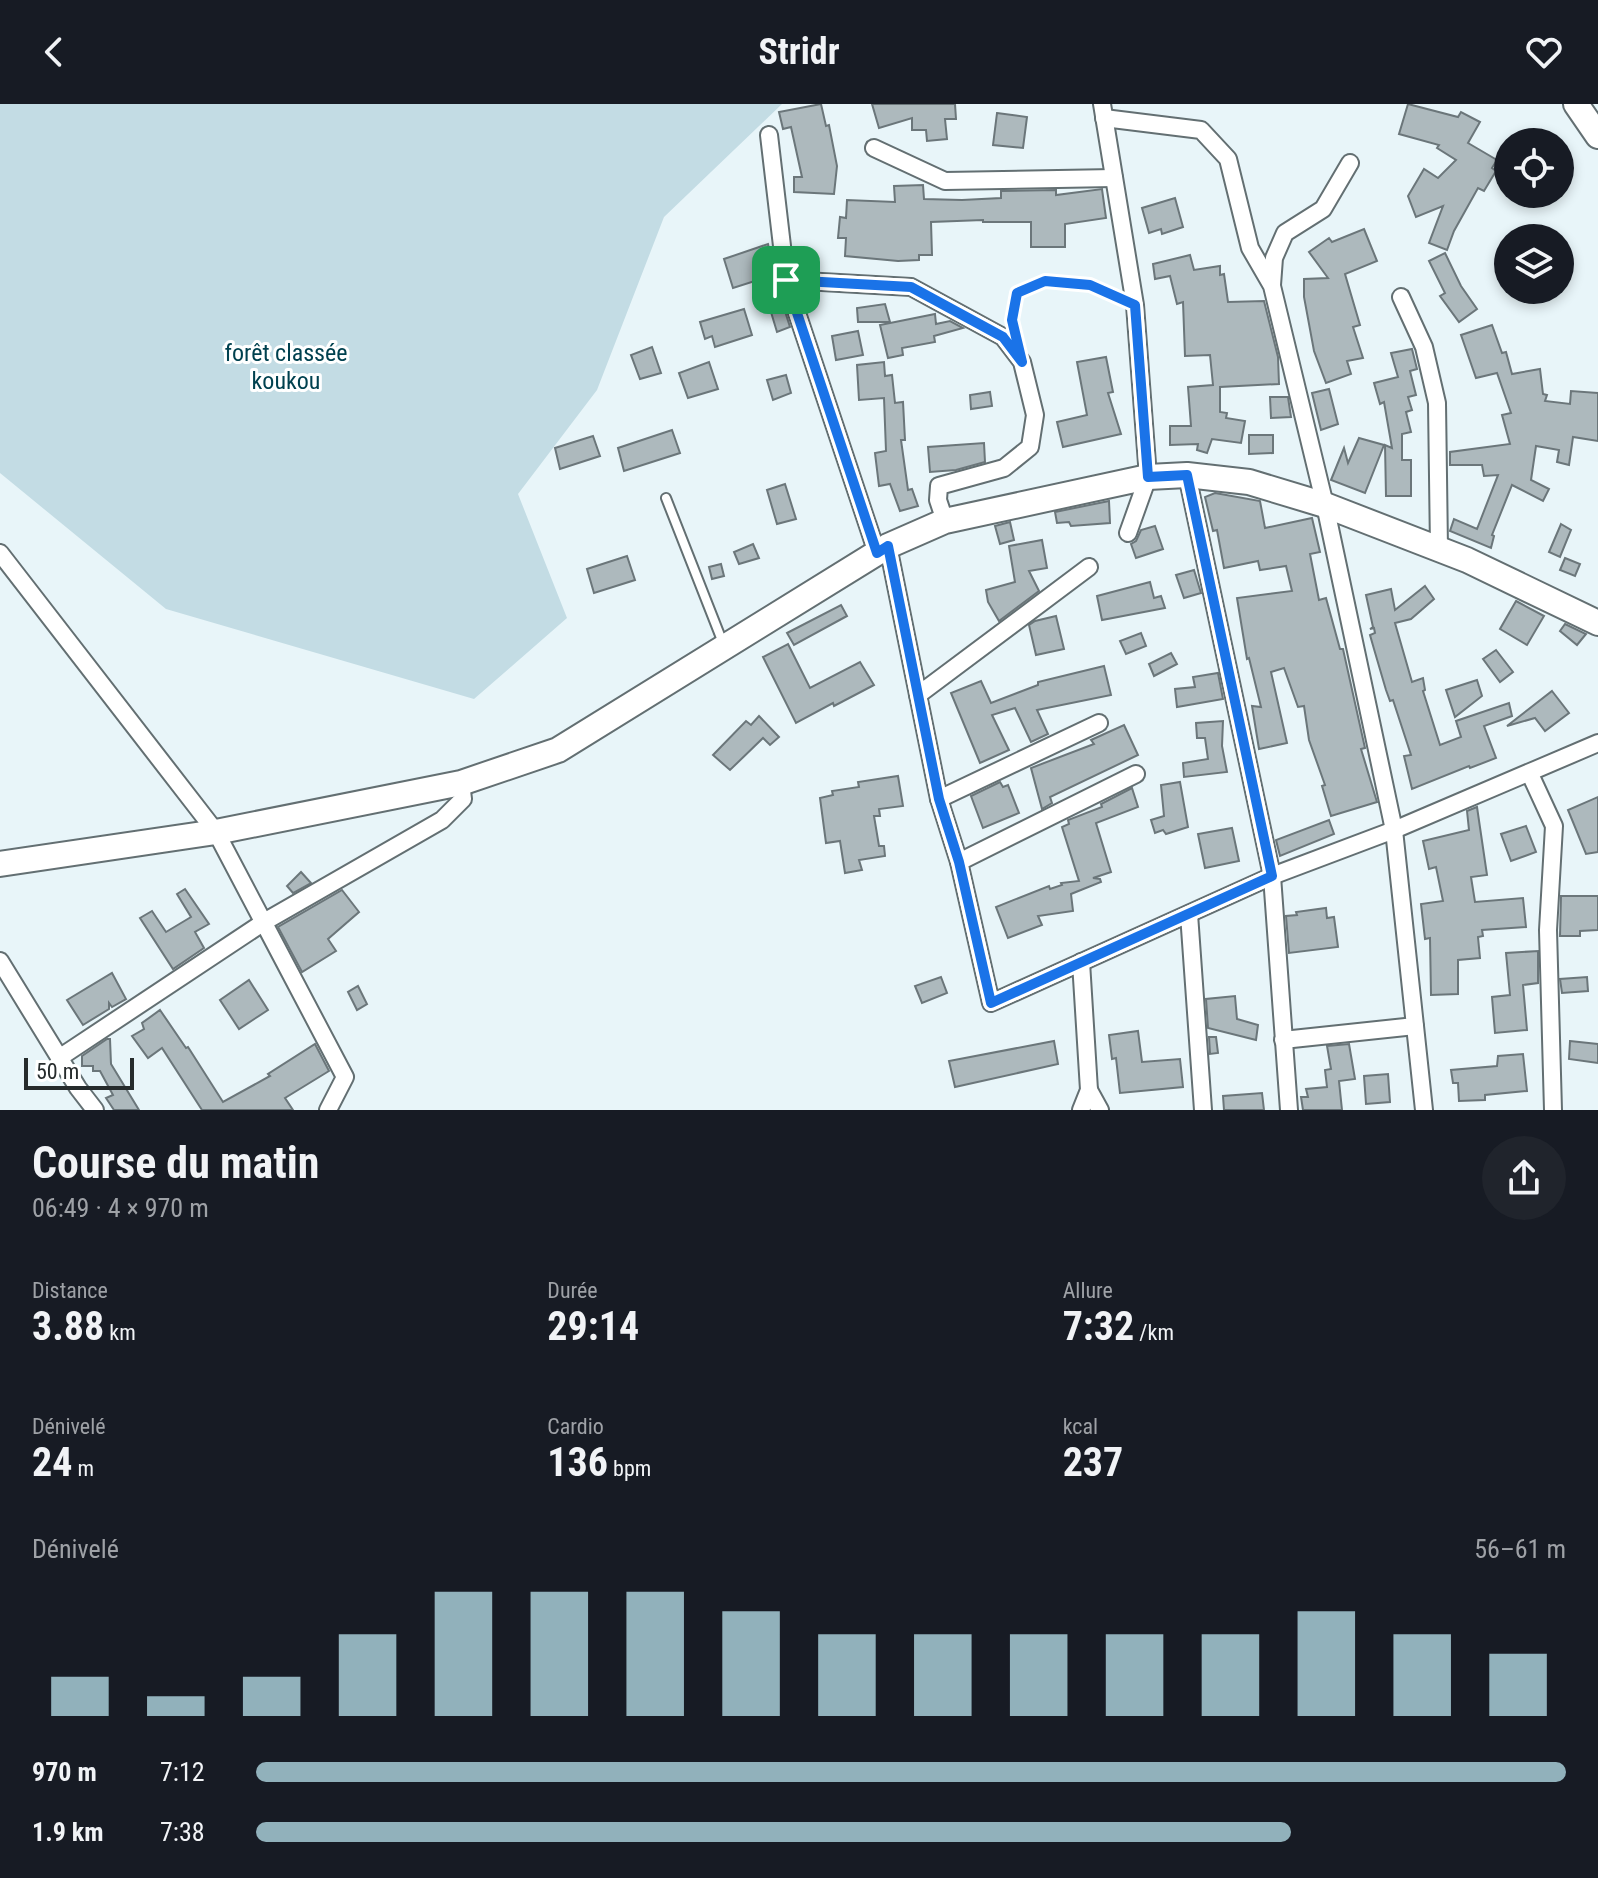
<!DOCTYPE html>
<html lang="fr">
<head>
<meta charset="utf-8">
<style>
  body { margin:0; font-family:"Roboto Condensed",sans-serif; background:#20242c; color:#f1f3f6; height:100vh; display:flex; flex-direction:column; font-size:30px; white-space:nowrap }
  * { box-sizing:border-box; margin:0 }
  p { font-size:26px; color:#9ea1a6 }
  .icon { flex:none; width:44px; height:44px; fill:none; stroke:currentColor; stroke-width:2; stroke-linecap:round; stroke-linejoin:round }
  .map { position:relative; height:1006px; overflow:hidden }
  .side { display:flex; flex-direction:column; background:#171b24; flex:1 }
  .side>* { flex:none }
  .fabs { position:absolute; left:1494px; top:24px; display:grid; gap:16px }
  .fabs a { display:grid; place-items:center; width:80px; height:80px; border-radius:50%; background:#171b24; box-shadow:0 4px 12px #0003; font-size:40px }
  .scale { position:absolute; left:24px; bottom:20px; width:110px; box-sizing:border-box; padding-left:8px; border:4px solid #262b2c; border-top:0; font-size:22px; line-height:28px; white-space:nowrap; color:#262b2c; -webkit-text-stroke:6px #fff; paint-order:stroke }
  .pin { position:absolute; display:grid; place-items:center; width:68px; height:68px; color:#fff; margin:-34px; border-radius:16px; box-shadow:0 4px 12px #0006 }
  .round { display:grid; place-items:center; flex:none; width:84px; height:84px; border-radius:42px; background:#20242c }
  .head { display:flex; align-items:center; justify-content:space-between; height:136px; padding:0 32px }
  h1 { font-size:44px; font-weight:700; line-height:60px }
  .stats { display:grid; grid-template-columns:repeat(3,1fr); gap:12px; height:136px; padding:8px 32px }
  .stats div { display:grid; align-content:center }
  .stats b { font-size:40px; font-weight:700 }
  .stats small { font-size:22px; font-weight:400 }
  .stats p { font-size:22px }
  .chart { height:224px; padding:16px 32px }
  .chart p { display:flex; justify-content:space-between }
  .chart svg { width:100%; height:144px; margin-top:8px; stroke:#91b1bb; stroke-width:6 }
  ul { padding:0 32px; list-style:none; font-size:26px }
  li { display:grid; grid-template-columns:128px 96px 1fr; align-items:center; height:60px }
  li i { height:20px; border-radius:10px; background:#91b1bb }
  header { display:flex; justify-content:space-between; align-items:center; height:104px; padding:0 32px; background:#171b24; font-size:36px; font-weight:700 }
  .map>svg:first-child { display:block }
</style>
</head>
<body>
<header><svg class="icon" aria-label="back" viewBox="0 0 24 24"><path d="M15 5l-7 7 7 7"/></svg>Stridr<svg class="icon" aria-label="heart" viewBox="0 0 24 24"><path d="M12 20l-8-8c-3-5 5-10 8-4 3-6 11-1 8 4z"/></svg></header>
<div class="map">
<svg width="1598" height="1006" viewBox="0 0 1598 1006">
  <rect width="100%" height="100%" fill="#e8f5f9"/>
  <path fill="#c3dce4" d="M0,0H782L664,113L597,286L518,390L567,514L474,595L166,505L0,369Z"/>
  <g fill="#adb9bd" stroke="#6b767a" stroke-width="2">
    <path d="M821,0L826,22L829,21L837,62L834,90L794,88V73H802L791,23L783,25L779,8Z"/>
    <path d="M872,0H955L956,15H945L947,35L927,37L926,26H912V14L879,24Z"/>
    <path d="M1408,0L1458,13L1461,8L1480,18L1468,39L1497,56L1492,64L1496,67L1484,87L1478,84L1454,127L1447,146L1429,139L1443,102L1416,113L1408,92L1424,65L1438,74L1456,56L1437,44L1439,41L1399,30Z"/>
    <path d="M997,9L1027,13L1023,44L993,41Z"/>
    <path d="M923,81L924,95L962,96L1001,94V87L1056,86V91L1102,85L1106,114L1065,120V143H1031V118H983V116L931,118L932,151H919V156L898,157L845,152L846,134H838L840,113L846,114L847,96L895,98L894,82Z"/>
    <path d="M1175,94L1183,123L1162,130L1161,125L1149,129L1142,104Z"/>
    <path d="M1364,125L1377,157L1345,170L1360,221L1353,223L1363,254L1347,257L1351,270L1326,279L1314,247L1304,193V175L1328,174L1309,148L1329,134L1332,138Z"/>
    <path d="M768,140L776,179L790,223L777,228L761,175L733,184L724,155Z"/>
    <path d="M1445,149L1461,182L1477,205L1459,218L1440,192L1445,189L1429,157Z"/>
    <path d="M1190,151L1194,166L1220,162V171L1224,170L1228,198L1264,197L1278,253L1279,280L1220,283V308L1227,309L1226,314L1245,317L1241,339L1212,335L1207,349L1197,346L1198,340L1170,341V322H1191L1188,283L1213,281L1210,251L1185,252L1183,198L1177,200L1170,172L1155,175L1153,160Z"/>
    <path d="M885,200L890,218H858L857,204Z"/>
    <path d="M744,205L752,231L715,243L712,232L705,235L700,218Z"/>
    <path d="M935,210L936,220L950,217L963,224L934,232L935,238L902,244L903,251L888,254L880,221Z"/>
    <path d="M1492,221L1502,249L1506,248L1512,270L1540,265L1543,290L1547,291L1545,297L1570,300L1571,287L1598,289V337L1573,333L1569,361L1557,358L1559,346L1536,342L1531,376L1549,385L1543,397L1512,381L1492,431L1494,432L1491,444L1450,427L1454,415L1477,425L1498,371L1484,372L1482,361H1450V348L1510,340L1502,311L1511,309L1497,269L1476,274L1461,231Z"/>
    <path d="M858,227L863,251L836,256L832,232Z"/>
    <path d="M652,243L661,269L640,275L631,251Z"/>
    <path d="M1412,245L1417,265L1410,267L1416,291L1408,293L1412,306L1406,308L1411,328L1402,330V356H1411V392H1386L1385,341L1392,344L1384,298L1380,300L1374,279L1398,273L1391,249Z"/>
    <path d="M1106,253L1113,288L1108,289L1121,330L1063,343L1057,318L1087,311L1077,258Z"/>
    <path d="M709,258L718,285L688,294L679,269Z"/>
    <path d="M884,258L885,272L892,271L895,299L903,298L905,336H901L908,386L912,385L918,402L900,407L890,380L879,382L875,349L886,347L884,294L859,296L857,261Z"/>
    <path d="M786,271L791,289L773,296L767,276Z"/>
    <path d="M1329,285L1338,320L1321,326L1312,289Z"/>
    <path d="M990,288L992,302L971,305L970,291Z"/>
    <path d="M1270,293H1288L1291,313L1271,314Z"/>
    <path d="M672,326L680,349L624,367L618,344Z"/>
    <path d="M1249,331H1273V349L1249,350Z"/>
    <path d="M593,332L600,352L560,365L555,344Z"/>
    <path d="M1359,334L1384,341L1365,389L1331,376L1344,344L1348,359Z"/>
    <path d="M984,339L985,358L956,366L930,368L928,343Z"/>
    <path d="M785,380L796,415L777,420L767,386Z"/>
    <path d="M1215,389L1260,397L1265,424L1312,414L1320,448L1310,450L1319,496L1326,494L1340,545H1343L1365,644L1361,645L1377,698L1331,712L1322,682L1325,681L1309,636L1304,602L1298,603L1284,564L1271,568L1287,639L1259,645L1252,602L1261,603L1249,554L1247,555L1237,494L1292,487L1286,462L1260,466L1258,457L1224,464L1217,426L1213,427L1205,393Z"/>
    <path d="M1109,397L1110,419L1071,422L1069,418L1057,419L1055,408Z"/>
    <path d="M1010,418L1014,436L1000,440L995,422Z"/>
    <path d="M1561,420L1571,426L1560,453L1549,448Z"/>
    <path d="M1155,422L1163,445L1136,454L1131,440L1136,437L1141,426Z"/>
    <path d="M1042,436L1047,464L1029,467L1039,487L999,517L988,498L986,486L1015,478L1009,442Z"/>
    <path d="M753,440L759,454L739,460L734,448Z"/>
    <path d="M627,452L635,476L594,489L587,465Z"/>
    <path d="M1565,454L1580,460L1575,472L1560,466Z"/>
    <path d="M721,460L724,472L712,475L709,463Z"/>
    <path d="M1194,466L1201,489L1184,494L1176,471Z"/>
    <path d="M1150,478L1154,494L1161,492L1165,504L1102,516L1097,492Z"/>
    <path d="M1425,482L1434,495L1411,515L1395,519L1412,578L1423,574L1425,586L1423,587L1440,641L1461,633L1456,617L1509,599L1512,612L1484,622L1496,654L1470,664L1469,662L1412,685L1404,652L1411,651L1393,596L1390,597L1386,586L1374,545L1370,531L1375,529L1374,524L1370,525L1373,523L1366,491L1391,485L1395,506Z"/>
    <path d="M1516,497L1544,512L1527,541L1500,525Z"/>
    <path d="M841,501L847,512L794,541L787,529Z"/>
    <path d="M1056,512L1064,545L1036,551L1029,521L1035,517Z"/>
    <path d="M1565,520L1586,530L1577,541L1560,527Z"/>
    <path d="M1141,529L1146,542L1126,550L1120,537Z"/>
    <path d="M788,540L810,584L860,558L874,581L834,602L833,599L796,619L763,553Z"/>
    <path d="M1496,546L1513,568L1500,578L1483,555Z"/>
    <path d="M1171,549L1177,560L1154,572L1149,560Z"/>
    <path d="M1104,562L1111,591L1037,606L1048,630L1031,638L1015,604L992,611L1009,646L980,659L951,589L981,577L991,599L1038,581V578Z"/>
    <path d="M1218,569L1223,595L1177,603L1175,585L1195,583L1193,573Z"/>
    <path d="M1477,576L1482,592L1455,613L1446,586Z"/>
    <path d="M1552,587L1569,609L1545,627L1535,614L1507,622Z"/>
    <path d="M759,612L779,633L770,641L763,634L730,666L713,651L746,617L751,621Z"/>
    <path d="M1223,617L1222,642L1227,668L1184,673L1183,659L1208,655L1205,634H1197L1196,619Z"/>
    <path d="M1124,621L1138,651L1050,693L1052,699L1042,705L1031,664L1094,640L1091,636Z"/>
    <path d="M898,672L903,702L879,705L880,712H874L879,742H884L885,752L859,756L862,766L845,769L840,737L826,739L820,694L833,691L832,687L859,683L858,678Z"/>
    <path d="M1000,678L1003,683L1008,681L1019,709L983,724L971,692Z"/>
    <path d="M1180,678L1188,723L1166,730L1163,726L1155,729L1151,716L1164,712L1161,681Z"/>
    <path d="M1132,684L1138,703L1096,719L1111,768L1093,774L1100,775L1101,778L1071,790L1073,807L1038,812L1042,821L1008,834L996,803L1049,782L1050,785L1062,781L1061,779L1079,777L1062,723L1069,720L1068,716L1102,703L1101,700Z"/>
    <path d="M1598,693V748L1586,750L1568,706Z"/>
    <path d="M1477,703L1487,771L1471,773L1475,798L1523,794L1526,823L1482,826L1483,832L1478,833L1480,854L1458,856V890L1431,891L1430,834L1425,835L1421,800L1443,797L1436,763L1429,765L1423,737L1469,726L1467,707Z"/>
    <path d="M1329,716L1334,730L1280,752L1276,736Z"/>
    <path d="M1526,722L1536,748L1511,757L1501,730Z"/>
    <path d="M1232,724L1239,757L1205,764L1198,730Z"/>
    <path d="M301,768L311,779L293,789L287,782Z"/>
    <path d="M185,785L209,820L195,828L204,844L173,865L140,814L152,807L166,828L191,813L177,790Z"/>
    <path d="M342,786L359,808L328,835L336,847L302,868L278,823Z"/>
    <path d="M1561,792H1598V826L1580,827V832H1560Z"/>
    <path d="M1326,804L1327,814L1334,813L1338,843L1289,849L1286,812L1297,811L1296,808Z"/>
    <path d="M1538,847V879L1523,881L1527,926L1495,929L1492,893L1510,891L1506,849Z"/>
    <path d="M112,869L126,895L112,903L109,899V905L83,921L67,896Z"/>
    <path d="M941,873L947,889L922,899L915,882Z"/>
    <path d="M1587,873L1588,887L1562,889L1560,875Z"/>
    <path d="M249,876L268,906L239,925L220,896Z"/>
    <path d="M358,882L367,900L357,906L348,888Z"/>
    <path d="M1235,892L1237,915L1258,921L1256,936L1208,924L1206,895Z"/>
    <path d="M160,906L186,944L188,943L223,998L270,972L268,970L315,940L329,967L285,994L293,1006H202L162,944L148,954L132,932L144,925L142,919Z"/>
    <path d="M1138,927L1142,958L1180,955L1183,983L1120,989L1116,954L1112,955L1109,931Z"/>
    <path d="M1209,933H1216L1218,949L1210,950Z"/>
    <path d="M107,935H110L111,960L139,1006H114L106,994L113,991L100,967H93V962H82V952Z"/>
    <path d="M1054,937L1058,960L955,983L949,957Z"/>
    <path d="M1570,937L1598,940V959L1569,955Z"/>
    <path d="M1349,940L1355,975L1339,977L1342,1006H1303L1301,993H1308L1306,985L1327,983L1325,966L1331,965L1327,942Z"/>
    <path d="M1523,950L1527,987L1485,991V996L1459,997L1458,979H1453L1451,966L1497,962L1498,952Z"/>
    <path d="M1388,970L1390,998L1366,1000L1364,972Z"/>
    <path d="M1262,989L1264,1006H1224L1223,992Z"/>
  </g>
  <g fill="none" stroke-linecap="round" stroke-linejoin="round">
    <defs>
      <g id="lane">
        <path d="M1019,246L1012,216L1017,189L1045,177L1090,181L1135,201"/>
        <path d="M666,394L723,539"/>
      </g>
      <g id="street">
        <path d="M1102,0L1135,201L1148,373L1128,429"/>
        <path d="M1104,14L1201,26L1228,55L1250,144L1272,182L1325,401L1394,726L1424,1006"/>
        <path d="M769,31L786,176L877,449"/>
        <path d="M874,44L945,77L1114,74"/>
        <path d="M786,176L911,183L1003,233L1022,258L1035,311L1030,343L1004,364L939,382L938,396L945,417"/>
        <path d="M1272,181L1274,154L1285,129L1323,105L1350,59"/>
        <path d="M1401,193L1424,243L1437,299L1439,445"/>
        <path d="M1187,371L1272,772L1289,1006"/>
        <path d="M888,442L939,695L959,758L991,899L1272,772L1394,726L1598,639"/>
        <path d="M0,449L216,728L345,973L328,1006"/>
        <path d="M918,591L1089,463"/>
        <path d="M1530,670L1554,722L1548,826L1553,1006"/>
        <path d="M939,695L1099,619"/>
        <path d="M959,758L1136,670"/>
        <path d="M1189,810L1203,1006"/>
        <path d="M0,857L78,984L95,1006"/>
        <path d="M1283,936L1415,922"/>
        <path d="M59,954L264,818L442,716L463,695L461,679"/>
        <path d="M1089,986L1100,1006"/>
        <path d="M1081,1006L1089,986L1081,858"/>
      </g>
      <g id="secondary">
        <path d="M1576,0L1598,32"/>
        <path d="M0,760L216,728L461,679L558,646L888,442L945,417L1148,373L1187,371L1249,378L1325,401L1467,456L1598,519"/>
      </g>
    </defs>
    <use href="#lane" stroke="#636f72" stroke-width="12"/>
    <use href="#street" stroke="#636f72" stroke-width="20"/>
    <use href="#secondary" stroke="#636f72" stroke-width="28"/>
    <use href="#lane" stroke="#fff" stroke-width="8"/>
    <use href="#street" stroke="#fff" stroke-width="16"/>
    <use href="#secondary" stroke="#fff" stroke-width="24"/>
  </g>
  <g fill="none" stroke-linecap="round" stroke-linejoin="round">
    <defs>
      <path id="route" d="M786,176L911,183L1003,233L1022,258L1012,216L1017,189L1045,177L1090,181L1135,201L1148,373L1187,371L1272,772L991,899L959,758L939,695L888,442L877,449Z"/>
    </defs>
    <use href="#route" stroke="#fff" stroke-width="16"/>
    <use href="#route" stroke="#1a73e8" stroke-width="10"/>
  </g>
  <g text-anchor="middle" stroke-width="6" stroke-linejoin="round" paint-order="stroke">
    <g font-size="24" fill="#00414f" stroke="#fff">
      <text x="286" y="257">forêt classée<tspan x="286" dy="28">koukou</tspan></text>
    </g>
  </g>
</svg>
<div class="fabs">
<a><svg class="icon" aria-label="locate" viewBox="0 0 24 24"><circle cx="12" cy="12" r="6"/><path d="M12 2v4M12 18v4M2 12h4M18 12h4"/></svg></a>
<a><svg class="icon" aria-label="layers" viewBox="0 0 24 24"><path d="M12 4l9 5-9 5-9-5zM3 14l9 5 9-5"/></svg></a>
</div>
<div class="scale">50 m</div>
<div class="pin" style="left:786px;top:176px;background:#1e9e55"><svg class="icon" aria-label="arrive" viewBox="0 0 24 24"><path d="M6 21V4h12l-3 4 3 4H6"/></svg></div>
</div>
<section class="side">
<div class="head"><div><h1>Course du matin</h1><p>06:49 · 4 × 970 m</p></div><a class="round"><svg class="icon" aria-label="share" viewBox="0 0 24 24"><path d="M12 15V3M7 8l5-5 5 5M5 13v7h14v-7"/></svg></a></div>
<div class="stats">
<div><p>Distance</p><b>3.88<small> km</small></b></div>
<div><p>Durée</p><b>29:14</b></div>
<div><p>Allure</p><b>7:32<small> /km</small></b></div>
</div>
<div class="stats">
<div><p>Dénivelé</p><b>24<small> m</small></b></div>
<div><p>Cardio</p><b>136<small> bpm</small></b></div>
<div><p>kcal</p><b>237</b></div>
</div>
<div class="chart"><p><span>Dénivelé</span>56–61 m</p>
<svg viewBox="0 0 160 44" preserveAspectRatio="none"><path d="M5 44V32M15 44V38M25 44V32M35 44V19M45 44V6M55 44V6M65 44V6M75 44V12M85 44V19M95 44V19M105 44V19M115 44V19M125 44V19M135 44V12M145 44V19M155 44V25"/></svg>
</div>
<ul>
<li><b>970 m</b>7:12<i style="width:100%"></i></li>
<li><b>1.9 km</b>7:38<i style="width:79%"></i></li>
</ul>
</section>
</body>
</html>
